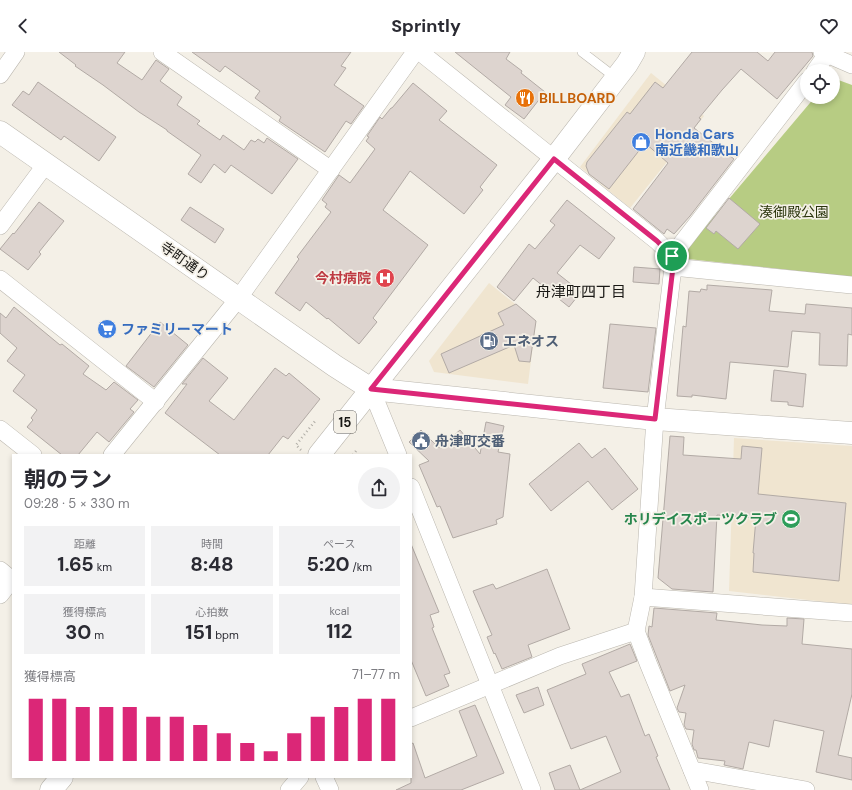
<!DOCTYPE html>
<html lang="ja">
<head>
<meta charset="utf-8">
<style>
  body { margin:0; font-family:"DM Sans","Noto Sans JP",sans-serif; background:#f2f2f3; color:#2b2b33; height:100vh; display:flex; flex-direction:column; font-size:15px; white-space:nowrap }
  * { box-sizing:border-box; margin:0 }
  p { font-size:13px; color:#7c7c81 }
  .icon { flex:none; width:22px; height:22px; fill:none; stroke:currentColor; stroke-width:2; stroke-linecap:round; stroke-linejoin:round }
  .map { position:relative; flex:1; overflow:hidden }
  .side { position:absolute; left:12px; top:402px; width:400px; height:324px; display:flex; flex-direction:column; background:#fff; border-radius:0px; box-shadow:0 2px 6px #0003 }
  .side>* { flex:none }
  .fabs { position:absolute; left:800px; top:12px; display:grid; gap:8px }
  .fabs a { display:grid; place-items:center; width:40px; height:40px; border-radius:50%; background:#fff; box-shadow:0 2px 6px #0003; font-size:20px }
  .pin { position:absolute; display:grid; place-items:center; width:34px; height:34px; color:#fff; margin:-17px; border:2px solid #fff; border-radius:50%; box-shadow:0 1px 4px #0007 }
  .round { display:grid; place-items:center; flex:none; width:42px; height:42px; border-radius:21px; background:#f2f2f3 }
  .summary { display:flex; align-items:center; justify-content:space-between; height:68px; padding:0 12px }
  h1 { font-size:22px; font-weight:700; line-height:30px }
  .figures { display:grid; grid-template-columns:repeat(3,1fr); gap:6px; height:68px; padding:4px 12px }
  .figures div { display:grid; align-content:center; border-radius:0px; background:#f2f2f3; text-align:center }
  .figures b { font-size:20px; font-weight:700 }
  .figures small { font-size:11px; font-weight:400 }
  .figures p { font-size:11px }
  .chart { height:112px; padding:8px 12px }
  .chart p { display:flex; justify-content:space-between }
  .chart svg { width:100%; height:72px; margin-top:4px; stroke:#db2777; stroke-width:6 }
  header { display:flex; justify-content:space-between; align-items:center; height:52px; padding:0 12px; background:#fff; font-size:18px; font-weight:700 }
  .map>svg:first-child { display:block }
</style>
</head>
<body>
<header><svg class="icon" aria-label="back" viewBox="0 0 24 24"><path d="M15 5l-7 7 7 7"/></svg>Sprintly<svg class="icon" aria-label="heart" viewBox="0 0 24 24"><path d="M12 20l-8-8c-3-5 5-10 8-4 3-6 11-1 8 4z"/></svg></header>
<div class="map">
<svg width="852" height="738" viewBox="0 0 852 738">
  <rect width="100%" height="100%" fill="#f4f0e7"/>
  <g fill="#f0e5d0">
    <path d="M651,21L704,64L630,156L580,115Z"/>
    <path d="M489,231L536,269L528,332L434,320L429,309Z"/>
    <path d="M734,386L852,394V553L729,539Z"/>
  </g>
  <path fill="#b7cc83" d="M833,26L852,33V225L679,206L815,45H833Z"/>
  <g fill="#ddd4cf" stroke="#b2aaa5">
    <path d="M59,0H125L117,11L142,28L156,8L169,17L160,29L182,45L177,53L200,69L197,72L220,88L223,83L244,98L251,88L255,90L258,87L264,91L267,86L298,107L272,142L231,113L225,121L214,112L201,131L188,122L201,103L167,79V78L139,60L103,33L75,14L76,13Z"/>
    <path d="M192,0H351L341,14L346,16L334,33L364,54L351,72L346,69L325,100L279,69L281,65L255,46L260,39L225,14L220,20Z"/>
    <path d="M455,0H510L506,7L522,19L521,21L545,40L524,67L505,53L511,45Z"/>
    <path d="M692,0H757L768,9L775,0H812L813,4L777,47L741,17L722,38L699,66L701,67L694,76L734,107L690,164L674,182L667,177L664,182L633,157L668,111L645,91L609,137L589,122L586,114L587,110L627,60L630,62L655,30L663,36Z"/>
    <path d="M38,30L116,85L99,109L64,84L61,88L12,53L23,39L29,43Z"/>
    <path d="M413,31L447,59L439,68L497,113L480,135L483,138L464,162L410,119L383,158L428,193L373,266L377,270L359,292L328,266L327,267L306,250L300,259L275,241L299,207L297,205L331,160L325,155L327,152L322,148L339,123L350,131L375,97L366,89L369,85L367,84L380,65L382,67L391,56H392Z"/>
    <path d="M729,146L760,172L738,197L716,179L714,182L706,176Z"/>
    <path d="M567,148L615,186L599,207L580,193L557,221L581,240L569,255L533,226L514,249L497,235L529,192L535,197L555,173L550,169Z"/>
    <path d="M39,150L64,169L39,200L41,202L28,218L0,197L13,181L14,182Z"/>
    <path d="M190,155L224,177L215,191L181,168Z"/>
    <path d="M634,215L660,217L659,232L633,230Z"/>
    <path d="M707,233L772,238L769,259L805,262L806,252L852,256V283L848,282L847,314L819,313L820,281L792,279L788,315L730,310L726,347L692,343V345L677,344L683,274L686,275L689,239L700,240L701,237L707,238Z"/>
    <path d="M516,252L536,269L530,310L519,309L514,293L449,321L441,302L504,273L498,261Z"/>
    <path d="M14,255L60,293L62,292L89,314L83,322L106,338L114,330L138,348L130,357L134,360L109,390L97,380L78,403H62L27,375L33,368L31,366L37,358L13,339L25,323L7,309L17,296L0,281V261L6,266Z"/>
    <path d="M160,270L188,293L154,335L126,314Z"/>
    <path d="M610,272L656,276L648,340L603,336Z"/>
    <path d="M203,306L228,326L209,349L234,368L275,316L286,324L289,321L320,347L288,387L283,384L268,403H220L165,361L187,332H182Z"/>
    <path d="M774,318L806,322L803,355L788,353V350L771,349Z"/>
    <path d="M486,370L504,374L498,400L510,402L503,465L496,468L497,472L453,486L440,454L437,455L419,413L429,409L409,390L421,378L439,396L460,378L480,402Z"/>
    <path d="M670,384L684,385L683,403L741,407L742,394L762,396L758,442L846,451L839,529L753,520L754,501H753L756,466L717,463L713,540L672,537L658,526Z"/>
    <path d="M579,391L592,406L605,396L638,437L612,458L588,429L551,459L529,432Z"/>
    <path d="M411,492L439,560L430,563L434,575L432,576L450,621L444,623L449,634L426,644L411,608Z"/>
    <path d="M547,517L570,577L528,593L532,605L502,617L495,601L494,602L487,585L492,583L473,539L493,532L496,537Z"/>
    <path d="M654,556L717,561L716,568L762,573L787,574V566L804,567L802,592L852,597V642L838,703L852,706V728L816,720L824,679L774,668L769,695L749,690L743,717L724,713L725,709L698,706L696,698H694L692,692L694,678L686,677L684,673L686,661L679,660L677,656L685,633L670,639L648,583L649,574L652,575Z"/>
    <path d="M630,592L637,609L609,620L621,645L629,642L645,684L649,682L658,704L656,705L670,738H580L621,720L606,684L571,697L547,638L586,622L582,612Z"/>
    <path d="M538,635L544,653L524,661L516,643Z"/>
    <path d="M475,653L504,721L461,738H396L411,731V692L413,691L425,726L477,704L459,659Z"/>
    <path d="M570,713L580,738H555L549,721Z"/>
  </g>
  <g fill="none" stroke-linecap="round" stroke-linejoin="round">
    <defs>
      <path id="lane" d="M582,0L616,26"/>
      <g id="street">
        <path d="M162,0L331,118"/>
        <path d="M420,0L657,189L672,204L673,215"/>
        <path d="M822,0L852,13"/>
        <path d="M815,19L827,2"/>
        <path d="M0,23L16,0"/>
        <path d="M0,174L46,112"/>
        <path d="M672,204L807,29"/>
        <path d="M0,227L156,350"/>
        <path d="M371,337L398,403"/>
        <path d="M0,377L33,403"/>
        <path d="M112,403L238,247L415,0"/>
        <path d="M411,435L532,738"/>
        <path d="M0,518L12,528"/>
        <path d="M0,543L13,526"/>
        <path d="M643,545L852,561"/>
        <path d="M411,666L560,604L636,579"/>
        <path d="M692,718L806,738"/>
        <path d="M324,725L330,738"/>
        <path d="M289,738L300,725"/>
        <path d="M700,738L648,611L636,579L643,545L655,367L673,215L852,233"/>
      </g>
      <path id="secondary" d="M0,80L335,314L371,337L655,367L852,381"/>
      <g id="primary">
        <path d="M319,403L554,107L627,12L634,0"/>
        <path d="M51,738L62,725"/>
      </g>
    </defs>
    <use href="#lane" stroke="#bbb7af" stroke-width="10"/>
    <use href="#street" stroke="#bbb7af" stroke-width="18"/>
    <use href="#secondary" stroke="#bbb7af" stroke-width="23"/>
    <use href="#primary" stroke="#bbb7af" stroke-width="23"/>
    <g stroke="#afaca5" stroke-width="2.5" stroke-dasharray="1 3" stroke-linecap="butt">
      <path d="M301,398L296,393L316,368"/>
      <path d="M353,403L356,399"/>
    </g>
    <use href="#lane" stroke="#fff" stroke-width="9"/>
    <use href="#street" stroke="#fff" stroke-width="17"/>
    <use href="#secondary" stroke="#fff" stroke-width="22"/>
    <use href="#primary" stroke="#fff" stroke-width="22"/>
  </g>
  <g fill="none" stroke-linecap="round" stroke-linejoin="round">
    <defs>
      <path id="route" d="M554,107L657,189L672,204L673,215L655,367L371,337Z"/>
    </defs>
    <use href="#route" stroke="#fff" stroke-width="8"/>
    <use href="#route" stroke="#db2777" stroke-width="5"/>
  </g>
  <defs>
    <symbol id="restaurant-disc" viewBox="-11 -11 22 22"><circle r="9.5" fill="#e8710a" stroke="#f4f0e7"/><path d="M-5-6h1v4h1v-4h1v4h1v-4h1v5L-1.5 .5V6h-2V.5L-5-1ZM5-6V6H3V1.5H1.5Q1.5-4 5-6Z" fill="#fff"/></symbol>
    <symbol id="shop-disc" viewBox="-11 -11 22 22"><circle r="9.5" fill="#3f7fe0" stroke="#f4f0e7"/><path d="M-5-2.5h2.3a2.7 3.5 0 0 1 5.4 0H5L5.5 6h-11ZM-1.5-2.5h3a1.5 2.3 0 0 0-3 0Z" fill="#fff"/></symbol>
    <symbol id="hospital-disc" viewBox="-11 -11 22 22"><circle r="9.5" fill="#e0444e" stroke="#f4f0e7"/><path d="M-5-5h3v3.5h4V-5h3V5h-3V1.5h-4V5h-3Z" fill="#fff"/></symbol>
    <symbol id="supermarket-disc" viewBox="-11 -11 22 22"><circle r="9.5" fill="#3f7fe0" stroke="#f4f0e7"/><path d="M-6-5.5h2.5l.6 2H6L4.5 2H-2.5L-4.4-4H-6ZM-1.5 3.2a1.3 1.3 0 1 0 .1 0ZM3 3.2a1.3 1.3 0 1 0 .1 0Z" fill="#fff"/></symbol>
    <symbol id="fuel-disc" viewBox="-11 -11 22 22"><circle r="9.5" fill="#5c6f8a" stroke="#f4f0e7"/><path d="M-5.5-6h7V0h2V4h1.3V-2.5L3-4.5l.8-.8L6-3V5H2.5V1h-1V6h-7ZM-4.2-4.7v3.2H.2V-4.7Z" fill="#fff"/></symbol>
    <symbol id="civic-disc" viewBox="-11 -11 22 22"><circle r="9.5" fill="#5c6f8a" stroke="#f4f0e7"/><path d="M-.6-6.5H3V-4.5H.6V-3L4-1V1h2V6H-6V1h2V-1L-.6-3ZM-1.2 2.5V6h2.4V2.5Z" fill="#fff"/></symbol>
    <symbol id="stadium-disc" viewBox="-11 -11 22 22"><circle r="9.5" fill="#2e9e5b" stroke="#f4f0e7"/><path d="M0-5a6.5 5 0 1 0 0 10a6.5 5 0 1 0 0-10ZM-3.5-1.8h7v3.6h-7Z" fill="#fff"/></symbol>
  </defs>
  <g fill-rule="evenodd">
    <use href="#restaurant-disc" x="514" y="35" width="22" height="22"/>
    <use href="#shop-disc" x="630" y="79" width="22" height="22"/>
    <use href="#hospital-disc" x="374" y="215" width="22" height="22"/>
    <use href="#supermarket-disc" x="96" y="266" width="22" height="22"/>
    <use href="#fuel-disc" x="478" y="278" width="22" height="22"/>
    <use href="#civic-disc" x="410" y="378" width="22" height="22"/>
    <use href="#stadium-disc" x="780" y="456" width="22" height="22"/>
  </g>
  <g text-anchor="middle" stroke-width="3.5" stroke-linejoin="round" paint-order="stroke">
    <rect fill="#f4f0e7" stroke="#5b5954" stroke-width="1" x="334" y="359" width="22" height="22" rx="3"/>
    <g font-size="13" font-weight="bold" fill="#191815">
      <text x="345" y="375">15</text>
    </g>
    <g font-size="14" font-weight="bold" fill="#c56008" stroke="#f4f0e7" text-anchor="start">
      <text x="539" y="51">BILLBOARD</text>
    </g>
    <g font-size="14" font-weight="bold" fill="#366cbe" stroke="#f4f0e7" text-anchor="start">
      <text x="655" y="87">Honda Cars<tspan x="655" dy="16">南近畿和歌山</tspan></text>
      <text x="121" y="282">ファミリーマート</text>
    </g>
    <g font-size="14" fill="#2a340c" stroke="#f4f0e7">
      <text x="794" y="165">湊御殿公園</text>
    </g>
    <g font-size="14" fill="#191815" stroke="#f4f0e7">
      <text transform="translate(185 209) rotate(35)" y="5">寺町通り</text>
    </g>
    <g font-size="14" font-weight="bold" fill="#be3a42" stroke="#f4f0e7" text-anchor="end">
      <text x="371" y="231">今村病院</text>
    </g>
    <g font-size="14" font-weight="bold" fill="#4e5e75" stroke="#f4f0e7" text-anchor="start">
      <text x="503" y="294">エネオス</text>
      <text x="435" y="394">舟津町交番</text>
    </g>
    <g font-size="14" font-weight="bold" fill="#27864d" stroke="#f4f0e7" text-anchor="end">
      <text x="777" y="472">ホリデイスポーツクラブ</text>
    </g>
    <g font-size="15" fill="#191815" stroke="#f4f0e7">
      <text x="581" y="245">舟津町四丁目</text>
    </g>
  </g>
</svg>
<div class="fabs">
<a><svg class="icon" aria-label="locate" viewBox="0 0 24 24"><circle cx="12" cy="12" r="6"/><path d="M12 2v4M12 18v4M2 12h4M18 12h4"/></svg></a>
</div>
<div class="pin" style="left:672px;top:204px;background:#1e9e55"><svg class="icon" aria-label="arrive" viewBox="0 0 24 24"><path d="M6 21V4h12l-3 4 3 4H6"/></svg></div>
<section class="side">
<div class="summary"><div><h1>朝のラン</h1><p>09:28 · 5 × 330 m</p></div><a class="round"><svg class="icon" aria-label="share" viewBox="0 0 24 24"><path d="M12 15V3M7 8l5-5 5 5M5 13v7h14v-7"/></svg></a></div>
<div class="figures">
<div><p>距離</p><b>1.65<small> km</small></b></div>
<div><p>時間</p><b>8:48</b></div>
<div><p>ペース</p><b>5:20<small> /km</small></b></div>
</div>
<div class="figures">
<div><p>獲得標高</p><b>30<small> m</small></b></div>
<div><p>心拍数</p><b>151<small> bpm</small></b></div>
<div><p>kcal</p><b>112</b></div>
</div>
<div class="chart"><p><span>獲得標高</span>71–77 m</p>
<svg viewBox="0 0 160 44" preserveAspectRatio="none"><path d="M5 44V6M15 44V6M25 44V11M35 44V11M45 44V11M55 44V17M65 44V17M75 44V22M85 44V27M95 44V33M105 44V38M115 44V27M125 44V17M135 44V11M145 44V6M155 44V6"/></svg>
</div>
</section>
</div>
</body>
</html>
